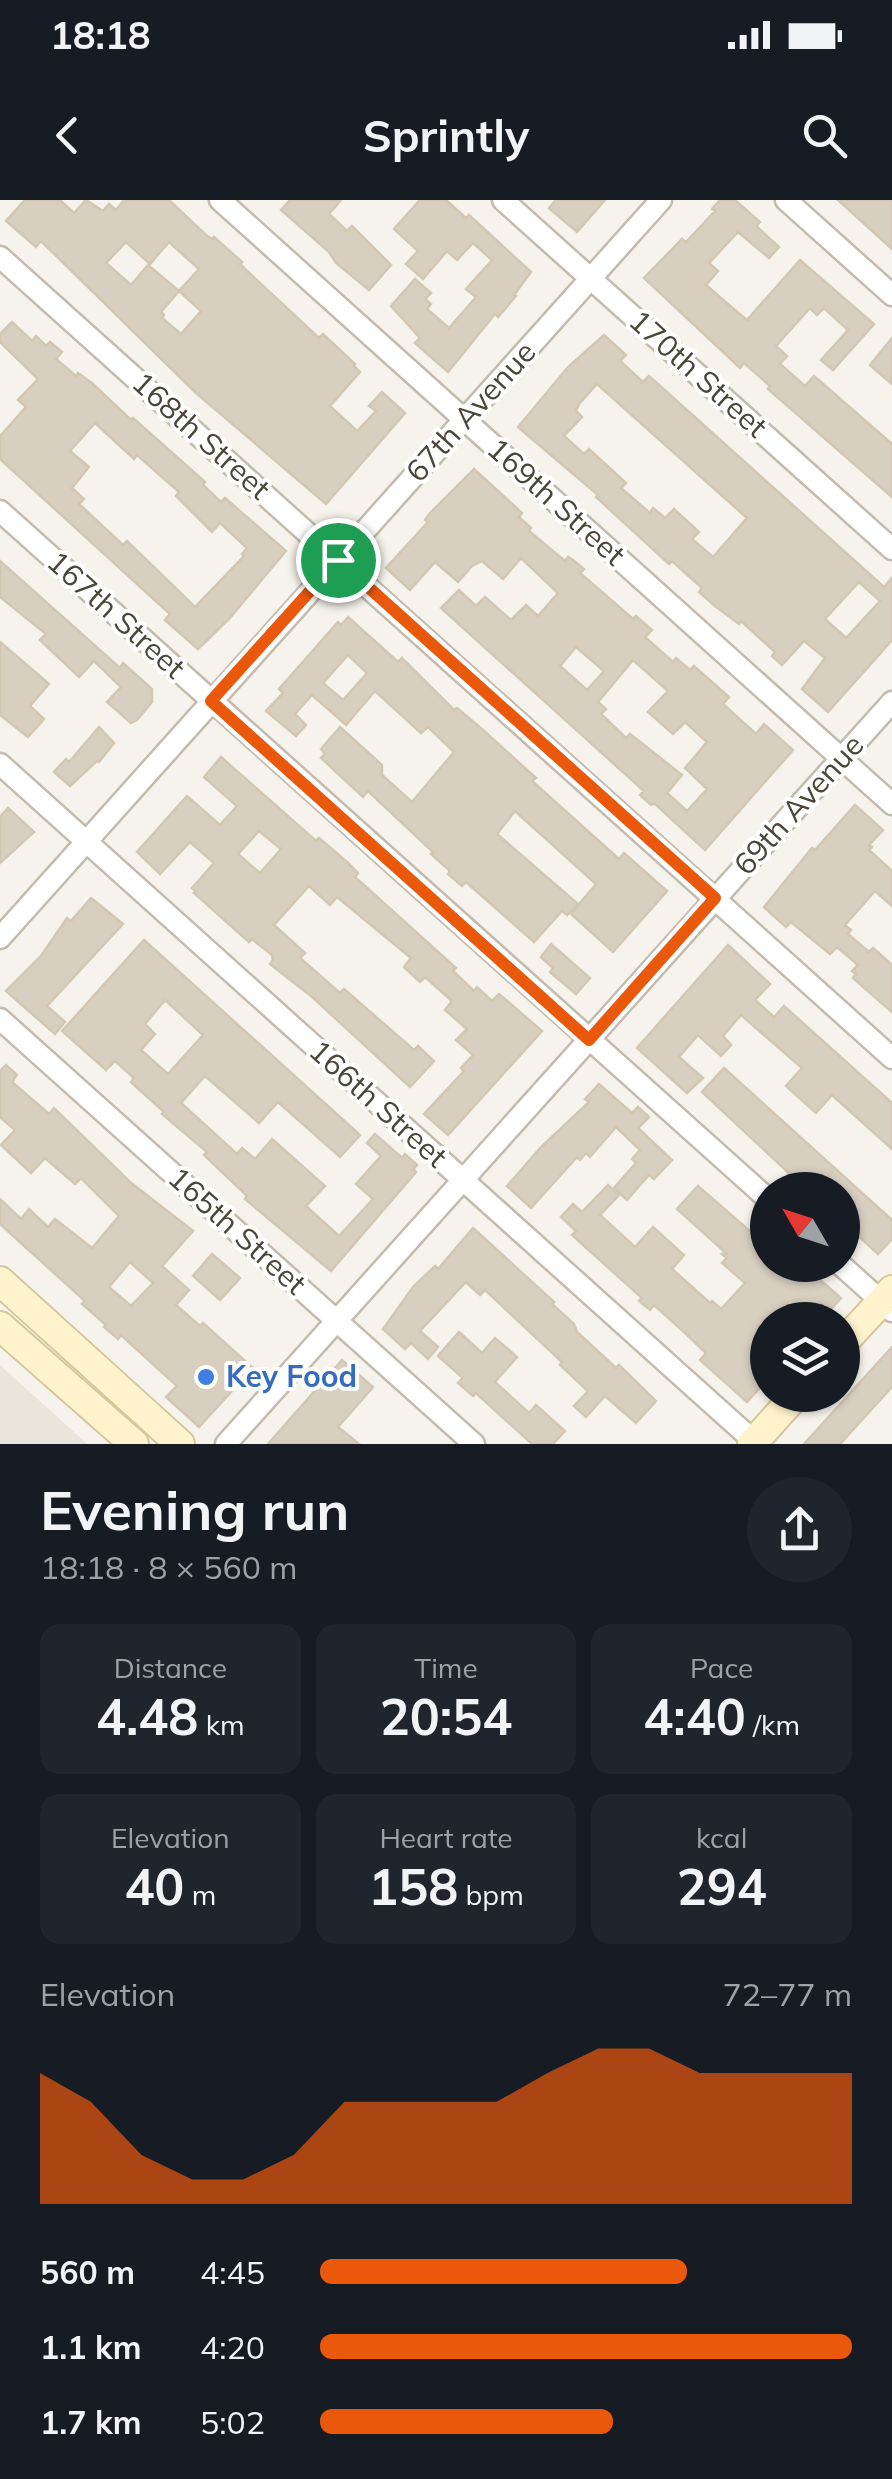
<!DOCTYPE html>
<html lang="en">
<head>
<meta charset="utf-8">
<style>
  body { margin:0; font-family:Mulish,sans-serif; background:#20242c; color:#f1f3f6; height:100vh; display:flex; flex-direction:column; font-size:38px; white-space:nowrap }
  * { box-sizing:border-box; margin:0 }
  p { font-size:32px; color:#9ea1a6 }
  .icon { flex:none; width:55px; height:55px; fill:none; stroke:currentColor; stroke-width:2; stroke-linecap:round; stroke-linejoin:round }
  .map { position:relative; height:1244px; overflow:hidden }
  .side { display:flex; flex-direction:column; background:#171b24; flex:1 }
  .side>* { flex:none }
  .needle { width:65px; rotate:309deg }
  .buttons { position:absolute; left:750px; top:972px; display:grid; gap:20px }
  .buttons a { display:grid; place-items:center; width:110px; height:110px; border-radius:50%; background:#171b24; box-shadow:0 2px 8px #0004; font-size:50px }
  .pin { position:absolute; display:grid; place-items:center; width:85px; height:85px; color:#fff; margin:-42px; border:5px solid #fff; border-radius:50%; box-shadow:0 2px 10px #0007 }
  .round { display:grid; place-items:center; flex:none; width:105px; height:105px; border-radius:52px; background:#20242c }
  .summary { display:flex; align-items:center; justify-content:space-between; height:170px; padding:0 40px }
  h1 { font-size:55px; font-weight:700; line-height:75px }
  .stats { display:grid; grid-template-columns:repeat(3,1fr); gap:15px; height:170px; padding:10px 40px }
  .stats div { display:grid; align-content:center; border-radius:20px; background:#20242c; text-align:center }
  .stats b { font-size:50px; font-weight:700 }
  .stats small { font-size:28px; font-weight:400 }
  .stats p { font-size:28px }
  .chart { height:280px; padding:20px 40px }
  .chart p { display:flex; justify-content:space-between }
  .chart svg { width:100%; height:180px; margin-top:10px; fill:#ea580c; opacity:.7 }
  ul { padding:0 40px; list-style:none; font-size:32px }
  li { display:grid; grid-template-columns:160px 120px 1fr; align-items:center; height:75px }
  li i { height:25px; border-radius:12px; background:#ea580c }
  .status { display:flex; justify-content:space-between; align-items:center; height:70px; padding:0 50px; background:#171b24; direction:ltr }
  .status svg { height:28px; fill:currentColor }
  header { display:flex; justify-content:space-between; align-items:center; height:130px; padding:0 40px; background:#171b24; font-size:45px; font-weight:700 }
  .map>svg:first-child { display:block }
</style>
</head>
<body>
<div class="status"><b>18:18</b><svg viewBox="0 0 49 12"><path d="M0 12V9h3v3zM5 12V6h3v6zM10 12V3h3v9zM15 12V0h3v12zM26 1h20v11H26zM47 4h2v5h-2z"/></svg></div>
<header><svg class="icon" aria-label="back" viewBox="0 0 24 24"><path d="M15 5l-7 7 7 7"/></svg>Sprintly<svg class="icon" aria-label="search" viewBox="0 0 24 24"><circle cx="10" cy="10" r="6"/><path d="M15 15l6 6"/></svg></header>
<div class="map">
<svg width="892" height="1244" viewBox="0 0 892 1244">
  <rect width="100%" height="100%" fill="#f6f3ec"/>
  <path fill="#eae5da" d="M0,1165L87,1244H0Z"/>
  <g fill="#d8cfc1" stroke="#d3c7b4" stroke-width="2.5" fill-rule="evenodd">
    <path d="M25,0H60L74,13L86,0L103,11L109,4L116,10L124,0H169L207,36L212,39L214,37L242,62L240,64L245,69L319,138L323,134L355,164L354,166L360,172L330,206L357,231L376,211L369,206L382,192L405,213L326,304L196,193L41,41L36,47L6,21ZM126,42L150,64L169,42L199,69L179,91L201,111L181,134L162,118L164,115L161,112L179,91L148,65L131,85L106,63Z"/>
    <path d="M290,0H341L329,14L347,31L352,26L391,65L369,90L336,63L329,52L281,10Z"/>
    <path d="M420,0H446L466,18L469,15L531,72L514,95L516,96L498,117L495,114L448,172L415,143L420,138L391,106L415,79L431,93L425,99L431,104L427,109L449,128L476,97L466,89L492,60L473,43L457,60L447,51L423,79L406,64L418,51L394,29Z"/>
    <path d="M556,0H605L577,32L549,8Z"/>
    <path d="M720,0H735L760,22L756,26L779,47L769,58L738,32L709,63L718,71L706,85L729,105L747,120L800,60L874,124L833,170L821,160L848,130L824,108L817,115L810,108L776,146L787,156L780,164L805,186L814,176L892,244V297L768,189L770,186L744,163L740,168L644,78L682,39L686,42L715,11L712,9Z"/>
    <path d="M838,0H892V49Z"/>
    <path d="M12,122L32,141L36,136L46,146L50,142L62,152L56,159L76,176L78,173L93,184L131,220L133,218L205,282L203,285L221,302L225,298L286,351L229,419L198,449L165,420L170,414L0,259V236L26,207L18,200L38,179L0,142V134ZM95,223L134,259L137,255L179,292L176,296L212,332L220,323L247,348L242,354L244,356L195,407L127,341L123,345L79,304L84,299L72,288L89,267L70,251Z"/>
    <path d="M604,135L626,155L620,161L643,182L649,176L884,387L892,378V440L828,512L802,489L825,458L804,441L782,465L772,456L775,452L741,421L739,424L715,406L699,392L702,388L672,361L669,364L596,297L598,295L518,227L568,167ZM597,184L747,318L713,357L692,339L699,332L674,309L665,318L653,308L650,313L621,288L626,283L589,249L584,254L564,236L582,217L576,211L579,204ZM859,382L880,401L846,438L825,419Z"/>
    <path d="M892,138V184L870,165Z"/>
    <path d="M474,269L522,313L519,317L531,328L529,331L565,361L568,357L573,360L584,369L580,373L633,419L636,416L652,430L645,437L673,462L676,458L690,470L694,466L729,497L723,504L756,534L764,524L793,550L705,650L654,603L651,605L640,595L644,591L441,408L459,390L476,406L485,397L511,420L526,405L538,416L558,393L521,358L503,379L482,361L472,366L458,382L435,362L410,390L386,368L428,322L425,320L430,313ZM576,447L604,471L587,490L560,466ZM633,460L668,491L648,512L673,534L685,522L707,542L685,568L707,589L687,611L667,593L682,575L630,534L626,538L601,514L606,509L598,502Z"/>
    <path d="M0,361L120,468L123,463L152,489V502L137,520L131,523L107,502L121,487L94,461L79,477L40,440L46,434L0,397Z"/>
    <path d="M348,417L398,462L402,458L454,510L457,508L483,530L536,578L532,581L619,659L624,653L667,691L613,752L571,714L596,684L515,611L497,634L578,704L567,715L562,711L534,742L466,682L462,686L448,674L450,671L431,654L433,652L368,591L363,597L321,558L325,554L321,549L340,527L382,565V575L412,602L454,552L428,527L421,533L375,491L346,525L312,495L295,514L306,525L296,536L266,511L283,493L279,489L338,422L341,425ZM348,455L367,473L343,500L323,483Z"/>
    <path d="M0,442L49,484L30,506L44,519L28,537L0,515Z"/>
    <path d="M99,527L114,543L99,562L97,561L70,586L54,572L66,559L69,562Z"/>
    <path d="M221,557L316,641L319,638L347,662L358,673L355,677L456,768L453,771L474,791L477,787L492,801L499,794L542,831L448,935L424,914L464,871L461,868L473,855L456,840L467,829L445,810L452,801L425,777L420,782L404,767L411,758L337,697L330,705L309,686L274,725L305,753L300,758L340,793L344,789L414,850L418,846L434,861L410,887L311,796L270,764L273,760L272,755L252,739L249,742L194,693L196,691L192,688L214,663L190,642L160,674L137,652L187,596L220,625L237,606L204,577ZM259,631L281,649L260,673L238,654Z"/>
    <path d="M855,605L883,630L869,645L872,647L869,650L892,671V706L875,691L845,725L851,730L848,734L869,752L873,748L892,765V812L853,778L856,774L852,771L858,765L837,747L830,754L791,722L786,727L764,707L812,648L815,650Z"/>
    <path d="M8,608L34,632L0,663V617Z"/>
    <path d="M91,698L123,724L47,806L65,822L55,834L6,791L41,756L67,718L71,721Z"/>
    <path d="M144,740L360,935L340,957L278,902L259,923L205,876L181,903L237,954L242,948L255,959L272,939L325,986L306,1006L339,1036L373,999L356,984L381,956L367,943L375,934L402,958L405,954L417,965L413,969L416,972L331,1071L245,999L247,996L242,991L204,955L207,952L162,914L164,912L131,882L134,878L115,861L106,870L62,831ZM165,800L203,835L168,874L141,850L155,834L145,824Z"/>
    <path d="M551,744L590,778L576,794L550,772L553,768L541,757Z"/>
    <path d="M728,745L770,784L755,800L774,817L784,806L892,903V949L832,895L816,913L786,886L802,868L741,815L723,836L731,845L721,856L698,835L679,857L703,878L687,893L637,848Z"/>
    <path d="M6,865L17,875L12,882L49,914L54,908L130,982L193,1031L162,1066L189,1090L176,1105L200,1126L203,1123L253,1168L199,1227L166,1197L177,1186L121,1135L118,1139L104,1127L106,1125L82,1104L85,1101L0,1024V999L21,1019L29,1009L48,1027L55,1019L92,1048L119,1016L81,978L75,984L45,958L31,973L1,945L15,930L0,917V871ZM130,1062L153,1083L131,1106L109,1087Z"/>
    <path d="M724,868L892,1020V1039L878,1054L842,1021V990H807L702,892Z"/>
    <path d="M599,884L632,913L638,907L649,917L638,928L672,960L654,979L649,975L627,1000L614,988L636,963L632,959L640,950L616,927L590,957L586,953L580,960L577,957L531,1008L507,986L541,947L589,902L585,899Z"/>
    <path d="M608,985L619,995L600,1015L635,1047L653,1027L684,1055L672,1069L710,1103L712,1101L721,1109L745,1083L722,1063L727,1058L722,1054L726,1053L677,1009L698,986L768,1047V1065H803L841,1098L821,1120H768V1179L747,1202L700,1160L706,1153L684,1132L654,1105L650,1110L639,1101L642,1098L572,1035L576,1031L561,1017L573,1004L582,1012Z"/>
    <path d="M473,1028L554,1102L552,1104L574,1124L577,1132L616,1168L619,1165L656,1201L636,1223L605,1196L586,1217L574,1206L588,1191L560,1165L562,1162L485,1090L480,1095L466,1082L420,1131L438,1147L428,1159L411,1143L405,1149L383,1129L413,1087L435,1066L438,1069Z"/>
    <path d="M212,1054L240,1078L220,1100L193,1076Z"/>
    <path d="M459,1132L482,1153L495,1138L517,1157L495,1182L529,1213L536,1205L565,1231L553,1244H532L476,1193L473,1196L458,1183L463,1178L438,1156Z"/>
    <path d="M892,1147V1187L840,1244H804Z"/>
    <path d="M342,1160L373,1187L338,1227L359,1244H268Z"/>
  </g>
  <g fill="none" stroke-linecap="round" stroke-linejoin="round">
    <defs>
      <g id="street">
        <path d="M220,0L892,604"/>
        <path d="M503,0L892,349"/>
        <path d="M786,0L892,95"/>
        <path d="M0,57L892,858"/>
        <path d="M0,311L768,999"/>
        <path d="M0,564L757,1244"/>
        <path d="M0,738L661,0"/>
        <path d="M0,819L474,1244"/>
        <path d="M841,1065L892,1111"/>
        <path d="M226,1244L892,502"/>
      </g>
      <g id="secondary">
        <path d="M0,1081L180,1244"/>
        <path d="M0,1126L134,1244"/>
        <path d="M842,1144L892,1090"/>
        <path d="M752,1244L796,1195"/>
      </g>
    </defs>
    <use href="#street" stroke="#c2bbae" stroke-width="25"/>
    <use href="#secondary" stroke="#d6c79b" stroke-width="32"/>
    <use href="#street" stroke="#fff" stroke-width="20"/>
    <use href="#secondary" stroke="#fff3cd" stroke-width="28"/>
  </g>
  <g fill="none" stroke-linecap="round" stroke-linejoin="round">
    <defs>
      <path id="route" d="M338,360L715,698L589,840L211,501Z"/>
    </defs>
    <use href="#route" stroke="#fff" stroke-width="20"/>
    <use href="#route" stroke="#ea580c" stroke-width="12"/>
  </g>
  <circle fill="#3f7fe0" stroke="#fff" stroke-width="4" cx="206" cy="1177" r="10"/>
  <g text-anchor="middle" stroke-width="8" stroke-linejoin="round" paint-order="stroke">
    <g font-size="30" fill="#4b4439" stroke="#fff">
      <text transform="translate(698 174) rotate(42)" y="10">170th Street</text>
      <text transform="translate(471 212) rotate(-48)" y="10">67th Avenue</text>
      <text transform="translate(201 236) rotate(42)" y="10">168th Street</text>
      <text transform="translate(556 302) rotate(42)" y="10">169th Street</text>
      <text transform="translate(116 415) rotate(42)" y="10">167th Street</text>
      <text transform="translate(799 605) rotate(-48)" y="10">69th Avenue</text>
      <text transform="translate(378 904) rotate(42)" y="10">166th Street</text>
      <text transform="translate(237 1031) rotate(42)" y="10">165th Street</text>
    </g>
    <g font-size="30" font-weight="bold" fill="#366cbe" stroke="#fff" text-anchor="start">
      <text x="226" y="1187">Key Food</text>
    </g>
  </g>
</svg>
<div class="buttons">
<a><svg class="needle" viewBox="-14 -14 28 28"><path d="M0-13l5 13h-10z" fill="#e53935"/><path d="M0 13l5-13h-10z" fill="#9ea1a6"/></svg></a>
<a><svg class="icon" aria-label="layers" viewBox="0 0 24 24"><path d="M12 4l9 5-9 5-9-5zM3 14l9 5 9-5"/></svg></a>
</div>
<div class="pin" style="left:338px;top:360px;background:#1e9e55"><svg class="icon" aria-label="arrive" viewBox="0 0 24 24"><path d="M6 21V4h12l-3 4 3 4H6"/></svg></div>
</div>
<section class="side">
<div class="summary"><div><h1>Evening run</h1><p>18:18 · 8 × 560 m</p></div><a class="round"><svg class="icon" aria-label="share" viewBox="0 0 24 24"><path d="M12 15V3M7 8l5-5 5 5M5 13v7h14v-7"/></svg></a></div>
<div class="stats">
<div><p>Distance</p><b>4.48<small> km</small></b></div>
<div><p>Time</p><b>20:54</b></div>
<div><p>Pace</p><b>4:40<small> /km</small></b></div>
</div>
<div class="stats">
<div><p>Elevation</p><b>40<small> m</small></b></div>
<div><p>Heart rate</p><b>158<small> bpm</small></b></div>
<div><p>kcal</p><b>294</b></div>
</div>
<div class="chart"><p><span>Elevation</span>72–77 m</p>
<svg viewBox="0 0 160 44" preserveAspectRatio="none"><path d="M0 44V12L10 19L20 32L30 38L40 38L50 32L60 19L70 19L80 19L90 19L100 12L110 6L120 6L130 12L140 12L150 12L160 12V44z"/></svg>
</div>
<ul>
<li><b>560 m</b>4:45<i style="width:69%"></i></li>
<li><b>1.1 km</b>4:20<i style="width:100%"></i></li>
<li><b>1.7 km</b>5:02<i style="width:55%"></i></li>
</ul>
</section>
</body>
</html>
